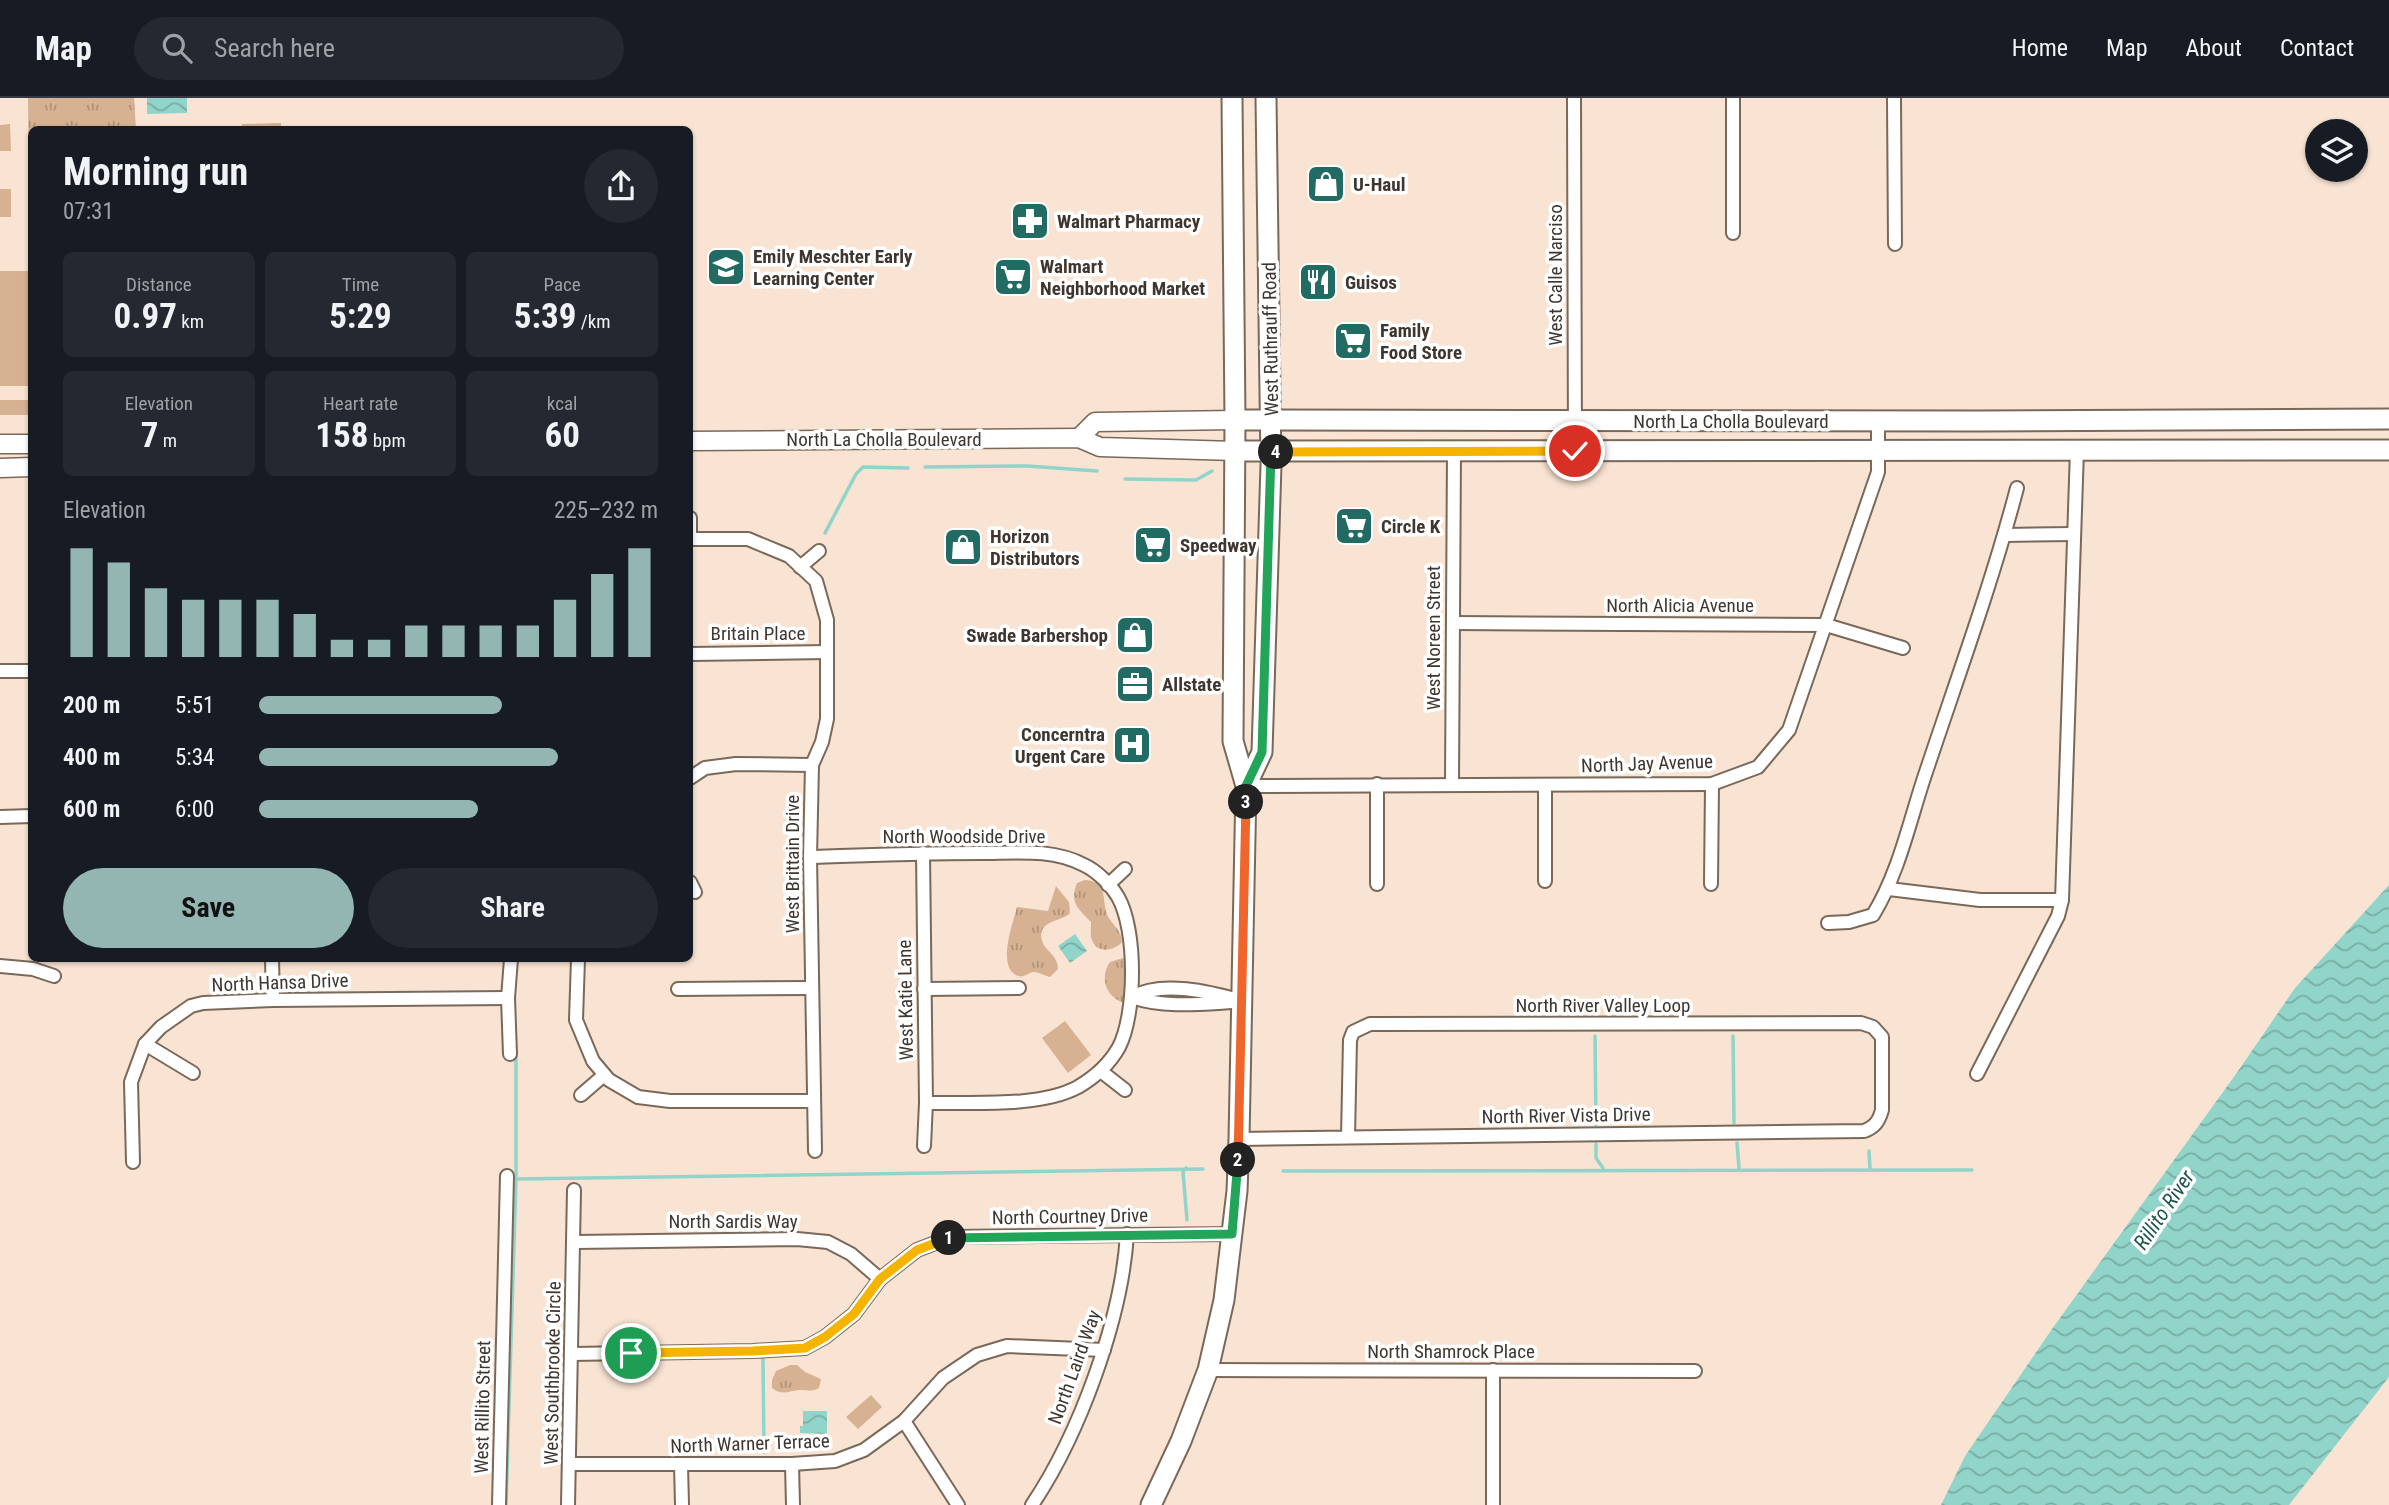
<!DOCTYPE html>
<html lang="en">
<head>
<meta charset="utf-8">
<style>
  body { margin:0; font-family:"Roboto Condensed",sans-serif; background:#242831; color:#f1f3f6; height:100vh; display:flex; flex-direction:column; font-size:26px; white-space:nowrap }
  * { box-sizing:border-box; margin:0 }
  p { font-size:23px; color:#9ea1a6 }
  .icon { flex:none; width:38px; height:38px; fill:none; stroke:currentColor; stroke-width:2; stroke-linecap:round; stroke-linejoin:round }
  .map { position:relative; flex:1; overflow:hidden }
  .details { position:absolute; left:28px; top:28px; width:665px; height:836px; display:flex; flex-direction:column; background:#171b24; border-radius:10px; box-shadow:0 2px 5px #0004 }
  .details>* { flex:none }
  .tools { position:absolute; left:2305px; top:21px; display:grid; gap:14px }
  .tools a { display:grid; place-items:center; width:63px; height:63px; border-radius:50%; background:#171b24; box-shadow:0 2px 5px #0004; font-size:35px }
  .pin { position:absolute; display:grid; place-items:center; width:60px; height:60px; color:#fff; margin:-30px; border:4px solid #fff; border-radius:50%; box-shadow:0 2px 7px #0007 }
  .km { position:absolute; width:35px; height:35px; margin:-18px; border-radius:50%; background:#222; color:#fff; font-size:19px; line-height:35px; text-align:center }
  .round { display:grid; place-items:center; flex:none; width:74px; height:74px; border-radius:37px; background:#242831 }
  .head { display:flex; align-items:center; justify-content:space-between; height:119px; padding:0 35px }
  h1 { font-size:38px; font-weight:700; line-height:52px }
  .stats { display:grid; grid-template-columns:repeat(3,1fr); gap:10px; height:119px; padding:7px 35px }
  .stats div { display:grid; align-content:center; border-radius:10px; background:#242831; text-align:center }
  .stats b { font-size:35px; font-weight:700 }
  .stats small { font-size:19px; font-weight:400 }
  .stats p { font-size:19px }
  .chart { height:196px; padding:14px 35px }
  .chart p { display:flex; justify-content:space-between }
  .chart svg { width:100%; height:126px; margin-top:7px; stroke:#94b6b3; stroke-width:6 }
  .cta { display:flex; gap:14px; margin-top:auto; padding:14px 35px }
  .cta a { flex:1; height:80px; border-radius:42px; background:#94b6b3; color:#111; font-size:28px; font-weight:700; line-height:80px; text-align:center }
  .cta a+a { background:#242831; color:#f1f3f6 }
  ul { padding:0 35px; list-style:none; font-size:23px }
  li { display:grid; grid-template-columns:112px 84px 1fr; align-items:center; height:52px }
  li i { height:18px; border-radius:9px; background:#94b6b3 }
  header { display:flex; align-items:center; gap:42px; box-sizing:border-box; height:98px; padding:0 35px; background:#171b24; border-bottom:2px solid #363941 }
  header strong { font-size:33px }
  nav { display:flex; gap:38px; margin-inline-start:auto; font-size:24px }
  .search { width:490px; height:63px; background:#242831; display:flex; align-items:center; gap:18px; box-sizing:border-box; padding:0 24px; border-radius:38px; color:#9ea1a6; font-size:26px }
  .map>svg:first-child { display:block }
</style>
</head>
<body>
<header>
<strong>Map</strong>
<div class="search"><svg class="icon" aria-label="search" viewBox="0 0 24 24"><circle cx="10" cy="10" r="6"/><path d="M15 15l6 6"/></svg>Search here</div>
<nav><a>Home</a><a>Map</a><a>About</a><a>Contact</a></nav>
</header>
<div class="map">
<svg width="2389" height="1407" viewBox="0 0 2389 1407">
  <defs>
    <pattern id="grass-tufts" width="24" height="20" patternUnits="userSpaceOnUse" patternTransform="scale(1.75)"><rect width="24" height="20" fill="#d6b292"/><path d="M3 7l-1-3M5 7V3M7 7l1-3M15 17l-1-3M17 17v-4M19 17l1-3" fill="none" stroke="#af9278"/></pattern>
    <pattern id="water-waves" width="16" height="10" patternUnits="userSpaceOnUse" patternTransform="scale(1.75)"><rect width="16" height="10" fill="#91d4c9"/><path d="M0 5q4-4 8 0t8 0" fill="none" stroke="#78ada4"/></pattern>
  </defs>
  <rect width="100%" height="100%" fill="#f9e4d3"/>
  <g fill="url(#grass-tufts)">
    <path d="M28,0H134L136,31L32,32L31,117H29Z"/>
    <path d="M1085,782C1111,783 1100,807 1109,820C1115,830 1121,832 1122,844C1114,853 1097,856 1092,842C1090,837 1091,830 1091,824C1079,811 1069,805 1077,785Z"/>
    <path d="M1056,788L1069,804L1070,815C1062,824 1036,822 1042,843C1046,854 1058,857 1058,871L1050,879C1045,878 1039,874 1034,874C1028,874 1025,880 1018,878C996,870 1013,825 1017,809L1048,813Z"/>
    <path d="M1126,859L1125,905C1106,900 1099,880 1110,864Z"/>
    <path d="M790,1267H797L805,1274L821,1281L819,1290C812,1294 809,1292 801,1292C789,1292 783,1299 772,1290V1282L776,1273Z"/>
  </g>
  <g fill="#d6b292">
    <path d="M281,25V31H242V26Z"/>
    <path d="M10,26L11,53H0V27Z"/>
    <rect x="0" y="91" width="11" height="28"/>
    <path d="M31,173V288H0V173Z"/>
    <rect x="0" y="302" width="31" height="15"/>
    <path d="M1065,923L1091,957L1068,975L1042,940Z"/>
    <path d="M871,1297L882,1309L858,1331L846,1319Z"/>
  </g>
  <g fill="url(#water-waves)">
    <path d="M147,0H187V15L147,16Z"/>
    <path d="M2389,787V1279L2289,1407H1941L1965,1358L2052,1231L2236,976L2295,890Z"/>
    <path d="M1075,836L1087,853L1070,865L1058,848Z"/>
    <path d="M803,1313H827V1336L800,1335V1328H803Z"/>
  </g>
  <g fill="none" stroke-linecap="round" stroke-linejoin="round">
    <g stroke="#91d4c9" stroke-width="3.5">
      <path d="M925,369L1028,368L1097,373"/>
      <path d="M1125,381L1196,382L1212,373"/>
      <path d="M825,435L856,376L863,369L908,370"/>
      <path d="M1595,938L1596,1027"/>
      <path d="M1733,938L1734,1025"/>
      <path d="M1737,1045L1739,1070"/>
      <path d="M1596,1046V1060L1603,1070"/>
      <path d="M1869,1053L1870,1071"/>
      <path d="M1186,1070L1183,1074L1187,1122"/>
      <path d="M1283,1073L1972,1072"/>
      <path d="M516,1081L1203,1071"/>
      <path d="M763,1261L764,1354"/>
      <path d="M506,1407L516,1081V954"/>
    </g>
    <defs>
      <g id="street">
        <path d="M1574,0L1575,353"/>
        <path d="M1733,0V135"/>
        <path d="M1894,0L1895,146"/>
        <path d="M690,420V441"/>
        <path d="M2005,437L2074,436"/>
        <path d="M690,441H748L789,458L816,483L827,522V621L822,644L812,667L810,759L815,1053"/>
        <path d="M800,469L819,453"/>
        <path d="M1453,525L1826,527L1903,550"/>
        <path d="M690,556L827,554"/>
        <path d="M0,573H32"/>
        <path d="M690,680L705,670L736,666L812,667"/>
        <path d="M1452,685L1454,353"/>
        <path d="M1377,686V786"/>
        <path d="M1545,687V783"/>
        <path d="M1246,688L1712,686L1758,669L1789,632L1878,374V323"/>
        <path d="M0,719L32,718"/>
        <path d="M923,755L926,1005L924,1048"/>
        <path d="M810,759C867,757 923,755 980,755C1014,755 1052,750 1084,767C1097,773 1111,787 1118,799C1137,832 1136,916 1119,949C1109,967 1095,979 1078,989C1039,1010 971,1004 926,1005"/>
        <path d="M690,784L695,794"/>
        <path d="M1711,786L1712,686"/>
        <path d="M1108,787L1125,771"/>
        <path d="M1889,791L1980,802H2062"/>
        <path d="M1828,825L1849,824L1873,817C1900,773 1910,720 1927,671C1958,578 1992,485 2017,390"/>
        <path d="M272,861L273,902"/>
        <path d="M578,861L576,922L593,963L609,982L638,999L670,1003H814"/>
        <path d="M0,868L33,871L54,878"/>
        <path d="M678,891L812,890"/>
        <path d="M924,891L1019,890"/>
        <path d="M1132,899C1162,882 1210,894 1242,903"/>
        <path d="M1132,899C1163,910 1200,906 1232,904"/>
        <path d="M145,946L193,975"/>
        <path d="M510,956L508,900L511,861"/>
        <path d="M1102,974L1125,992"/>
        <path d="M1977,976L2058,818L2062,802L2077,352"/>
        <path d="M581,997L603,978"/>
        <path d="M1239,1041L1864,1033C1875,1029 1879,1023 1882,1012V939L1873,929L1861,925L1370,926L1353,934L1350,942L1348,1039"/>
        <path d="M133,1064L131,984L145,946L161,929L191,908L203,905L273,902L508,900"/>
        <path d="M575,1144L797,1141L828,1144L851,1156L880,1181"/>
        <path d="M572,1256L753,1253L805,1250L825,1239L854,1216L880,1181L917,1152L951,1139L1232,1136"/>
        <path d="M1208,1272L1695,1273"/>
        <path d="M1493,1272V1407"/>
        <path d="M904,1323L958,1407"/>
        <path d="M569,1366H792L835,1363L864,1352L904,1323L943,1280L977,1257L1007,1248L1104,1252"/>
        <path d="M792,1366L793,1407"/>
        <path d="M681,1367L682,1407"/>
        <path d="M499,1407L507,1078"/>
        <path d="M568,1407L574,1092"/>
        <path d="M1032,1407C1079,1337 1122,1221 1127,1136"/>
      </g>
      <g id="secondary">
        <path d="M1079,340L1095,324L1235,322"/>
        <path d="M690,343L1079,340L1100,349L1235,353"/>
        <path d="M0,346H32"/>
        <path d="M0,370L32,369"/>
      </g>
      <g id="primary">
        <path d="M1235,322L1980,323L2389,321"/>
        <path d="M1235,353L2389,352"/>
        <path d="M1246,688L1262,654L1271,367L1266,0"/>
        <path d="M1151,1407L1181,1343L1208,1272L1224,1202L1237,1093L1239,1041L1246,688L1233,643L1235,322L1232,0"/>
      </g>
    </defs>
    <use href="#street" stroke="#7a6859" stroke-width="16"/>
    <use href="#secondary" stroke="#7a6859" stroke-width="21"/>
    <use href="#primary" stroke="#7a6859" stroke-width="23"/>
    <use href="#street" stroke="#fff" stroke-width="12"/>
    <use href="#secondary" stroke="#fff" stroke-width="18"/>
    <use href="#primary" stroke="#fff" stroke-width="19"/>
  </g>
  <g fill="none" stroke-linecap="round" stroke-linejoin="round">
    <defs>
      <path id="split-1" d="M631,1255L753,1253L805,1250L825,1239L854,1216L880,1181L917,1152L949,1140"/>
      <path id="split-2" d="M949,1140L1232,1136L1238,1062"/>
      <path id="split-3" d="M1238,1062L1246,704"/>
      <path id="split-4" d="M1246,704V688L1262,654L1271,354H1276"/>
      <path id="split-5" d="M1276,354L1575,353"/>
    </defs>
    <use href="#split-1" stroke="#fff" stroke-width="14"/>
    <use href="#split-2" stroke="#fff" stroke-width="14"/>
    <use href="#split-3" stroke="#fff" stroke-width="14"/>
    <use href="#split-4" stroke="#fff" stroke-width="14"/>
    <use href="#split-5" stroke="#fff" stroke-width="14"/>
    <use href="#split-1" stroke="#f5b400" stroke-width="9"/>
    <use href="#split-2" stroke="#22a559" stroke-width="9"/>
    <use href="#split-3" stroke="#f0652b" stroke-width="9"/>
    <use href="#split-4" stroke="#22a559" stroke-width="9"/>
    <use href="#split-5" stroke="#f5b400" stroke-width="9"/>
  </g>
  <defs>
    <symbol id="shop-square" viewBox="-11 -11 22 22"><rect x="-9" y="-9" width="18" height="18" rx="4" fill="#226b62" stroke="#fff"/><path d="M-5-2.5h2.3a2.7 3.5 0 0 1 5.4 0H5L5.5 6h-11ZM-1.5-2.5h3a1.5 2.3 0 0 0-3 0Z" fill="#fff"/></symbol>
    <symbol id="pharmacy-square" viewBox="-11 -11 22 22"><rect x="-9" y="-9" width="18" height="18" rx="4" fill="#226b62" stroke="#fff"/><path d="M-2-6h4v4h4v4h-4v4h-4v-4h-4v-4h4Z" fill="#fff"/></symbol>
    <symbol id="school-square" viewBox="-11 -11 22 22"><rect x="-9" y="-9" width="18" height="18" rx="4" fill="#226b62" stroke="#fff"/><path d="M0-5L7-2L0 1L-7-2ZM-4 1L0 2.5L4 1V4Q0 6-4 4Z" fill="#fff"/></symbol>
    <symbol id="supermarket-square" viewBox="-11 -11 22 22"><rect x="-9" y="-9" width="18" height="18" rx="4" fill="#226b62" stroke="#fff"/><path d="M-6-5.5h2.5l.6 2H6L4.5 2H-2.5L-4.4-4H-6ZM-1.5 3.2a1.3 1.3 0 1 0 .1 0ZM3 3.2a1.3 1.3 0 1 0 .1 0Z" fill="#fff"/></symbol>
    <symbol id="restaurant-square" viewBox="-11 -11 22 22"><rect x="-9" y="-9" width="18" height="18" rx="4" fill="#226b62" stroke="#fff"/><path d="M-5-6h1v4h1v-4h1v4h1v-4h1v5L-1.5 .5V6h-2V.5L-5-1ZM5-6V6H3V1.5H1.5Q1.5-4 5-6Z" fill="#fff"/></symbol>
    <symbol id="office-square" viewBox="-11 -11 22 22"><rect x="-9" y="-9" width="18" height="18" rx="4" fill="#226b62" stroke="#fff"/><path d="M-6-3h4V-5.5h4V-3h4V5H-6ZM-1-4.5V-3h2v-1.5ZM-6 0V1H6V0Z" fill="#fff"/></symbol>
    <symbol id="hospital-square" viewBox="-11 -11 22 22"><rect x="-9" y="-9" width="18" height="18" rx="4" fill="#226b62" stroke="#fff"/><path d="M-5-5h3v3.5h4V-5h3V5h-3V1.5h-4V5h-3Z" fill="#fff"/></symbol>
  </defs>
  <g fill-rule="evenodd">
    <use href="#shop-square" x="1304" y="64" width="44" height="44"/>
    <use href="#pharmacy-square" x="1008" y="101" width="44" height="44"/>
    <use href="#school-square" x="704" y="147" width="44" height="44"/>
    <use href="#supermarket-square" x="991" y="157" width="44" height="44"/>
    <use href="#restaurant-square" x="1296" y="162" width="44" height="44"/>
    <use href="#supermarket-square" x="1331" y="221" width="44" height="44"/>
    <use href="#supermarket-square" x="1332" y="406" width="44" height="44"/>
    <use href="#supermarket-square" x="1131" y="425" width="44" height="44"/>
    <use href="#shop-square" x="941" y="427" width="44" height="44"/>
    <use href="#shop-square" x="1113" y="515" width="44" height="44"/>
    <use href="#office-square" x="1113" y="564" width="44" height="44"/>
    <use href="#hospital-square" x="1110" y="625" width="44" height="44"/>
  </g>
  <g text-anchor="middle" stroke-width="7" stroke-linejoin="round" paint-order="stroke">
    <g font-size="19" font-weight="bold" fill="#3e362f" stroke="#fff" text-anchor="start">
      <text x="1353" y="93">U-Haul</text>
      <text x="1057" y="130">Walmart Pharmacy</text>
      <text x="753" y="165">Emily Meschter Early<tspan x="753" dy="22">Learning Center</tspan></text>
      <text x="1040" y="175">Walmart<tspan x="1040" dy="22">Neighborhood Market</tspan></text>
      <text x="1345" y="191">Guisos</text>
      <text x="1380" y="239">Family<tspan x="1380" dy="22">Food Store</tspan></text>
      <text x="1381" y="435">Circle K</text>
      <text x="990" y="445">Horizon<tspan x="990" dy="22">Distributors</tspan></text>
      <text x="1180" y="454">Speedway</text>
      <text x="1108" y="544" text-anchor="end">Swade Barbershop</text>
      <text x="1162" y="593">Allstate</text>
      <text x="1105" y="643" text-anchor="end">Concerntra<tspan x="1105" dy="22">Urgent Care</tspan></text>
    </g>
    <g font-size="19" fill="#3e362f" stroke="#fff">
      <text transform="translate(1555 177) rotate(-90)" y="7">West Calle Narciso</text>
      <text transform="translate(1270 241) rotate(-91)" y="7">West Ruthrauff Road</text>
      <text x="1731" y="330">North La Cholla Boulevard</text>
      <text x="884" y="348">North La Cholla Boulevard</text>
      <text x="1680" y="514">North Alicia Avenue</text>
      <text x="758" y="542">Britain Place</text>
      <text transform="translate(1433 540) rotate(-90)" y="7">West Noreen Street</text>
      <text transform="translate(1647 665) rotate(-2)" y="7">North Jay Avenue</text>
      <text x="964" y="745">North Woodside Drive</text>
      <text transform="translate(792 766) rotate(-90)" y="7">West Brittain Drive</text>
      <text transform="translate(280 884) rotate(-2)" y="7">North Hansa Drive</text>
      <text transform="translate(905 902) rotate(-91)" y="7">West Katie Lane</text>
      <text x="1603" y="914">North River Valley Loop</text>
      <text transform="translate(1566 1017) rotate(-1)" y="7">North River Vista Drive</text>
      <text transform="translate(1070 1118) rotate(-1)" y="7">North Courtney Drive</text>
      <text x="733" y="1130">North Sardis Way</text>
      <text x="1451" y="1260">North Shamrock Place</text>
      <text transform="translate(1074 1269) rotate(-70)" y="7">North Laird Way</text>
      <text transform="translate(552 1275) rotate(-89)" y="7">West Southbrooke Circle</text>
      <text transform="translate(482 1309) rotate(-89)" y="7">West Rillito Street</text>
      <text transform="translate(750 1345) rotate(-2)" y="7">North Warner Terrace</text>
    </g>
    <g font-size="21" font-style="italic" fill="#1d554e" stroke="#fff">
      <text transform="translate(2164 1112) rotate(-56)" y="7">Rillito River</text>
    </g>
  </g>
</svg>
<div class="tools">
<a><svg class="icon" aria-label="layers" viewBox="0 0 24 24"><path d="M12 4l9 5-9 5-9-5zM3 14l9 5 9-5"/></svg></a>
</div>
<div class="pin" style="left:631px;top:1255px;background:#1e9e55"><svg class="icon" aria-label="arrive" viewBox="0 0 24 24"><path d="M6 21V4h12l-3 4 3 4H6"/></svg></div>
<div class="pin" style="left:1575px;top:353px;background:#d93025"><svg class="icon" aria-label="check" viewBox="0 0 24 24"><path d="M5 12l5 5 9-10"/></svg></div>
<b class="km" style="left:949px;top:1140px">1</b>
<b class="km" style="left:1238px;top:1062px">2</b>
<b class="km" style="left:1246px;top:704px">3</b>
<b class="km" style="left:1276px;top:354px">4</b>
<section class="details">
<div class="head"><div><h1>Morning run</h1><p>07:31</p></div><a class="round"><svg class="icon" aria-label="share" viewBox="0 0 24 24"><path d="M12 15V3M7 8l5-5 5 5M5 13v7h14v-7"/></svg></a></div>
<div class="stats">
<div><p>Distance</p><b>0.97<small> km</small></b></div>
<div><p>Time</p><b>5:29</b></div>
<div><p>Pace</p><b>5:39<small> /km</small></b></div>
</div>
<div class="stats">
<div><p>Elevation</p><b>7<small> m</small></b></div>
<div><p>Heart rate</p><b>158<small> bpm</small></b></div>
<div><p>kcal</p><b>60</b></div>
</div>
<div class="chart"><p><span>Elevation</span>225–232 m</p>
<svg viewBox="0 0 160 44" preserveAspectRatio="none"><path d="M5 44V6M15 44V11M25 44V20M35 44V24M45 44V24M55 44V24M65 44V29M75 44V38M85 44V38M95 44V33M105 44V33M115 44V33M125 44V33M135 44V24M145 44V15M155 44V6"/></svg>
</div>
<ul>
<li><b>200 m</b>5:51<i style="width:61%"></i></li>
<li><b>400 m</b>5:34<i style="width:75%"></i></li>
<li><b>600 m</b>6:00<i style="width:55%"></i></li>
</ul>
<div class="cta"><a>Save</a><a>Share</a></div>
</section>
</div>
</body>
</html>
